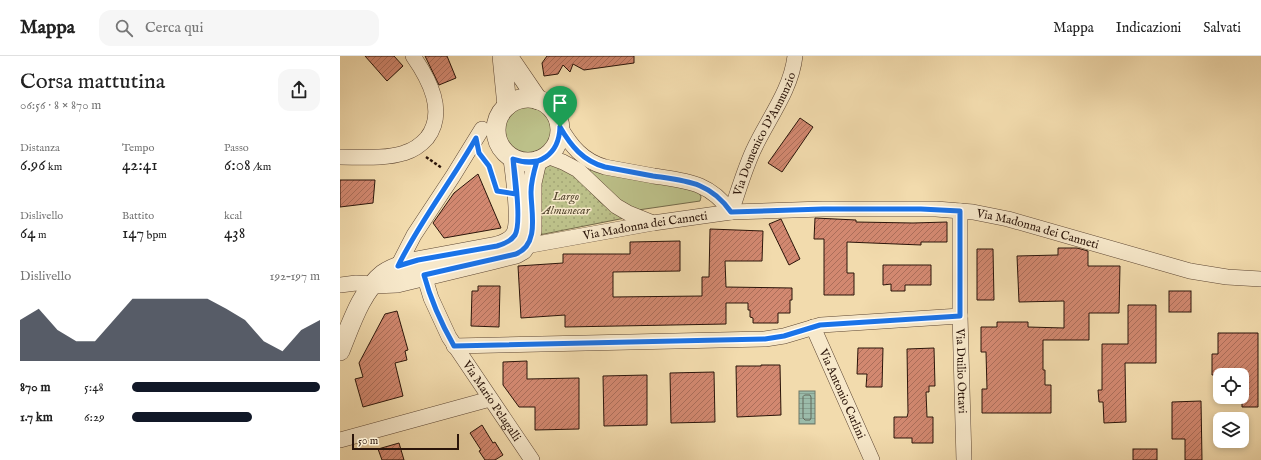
<!DOCTYPE html>
<html lang="it">
<head>
<meta charset="utf-8">
<style>
  body { margin:0; font-family:"IM FELL English",serif; background:#f6f6f6; color:#222; height:100vh; display:flex; flex-direction:column; font-size:15px; white-space:nowrap }
  * { box-sizing:border-box; margin:0 }
  p { font-size:13px; color:#767676 }
  .icon { flex:none; width:22px; height:22px; fill:none; stroke:currentColor; stroke-width:2; stroke-linecap:round; stroke-linejoin:round }
  .map { position:relative; flex:1; overflow:hidden }
  .details { display:flex; flex-direction:column; background:#fff; width:340px }
  .details>* { flex:none }
  .tools { position:absolute; left:873px; top:312px; display:grid; gap:8px }
  .tools a { display:grid; place-items:center; width:36px; height:36px; border-radius:8px; background:#fff; box-shadow:0 2px 6px #0003; font-size:20px }
  .scale { position:absolute; left:12px; bottom:10px; width:107px; box-sizing:border-box; padding-left:4px; border:2px solid #2b150a; border-top:0; font-size:11px; line-height:14px; white-space:nowrap; color:#2b150a; -webkit-text-stroke:3px #f7e8ca; paint-order:stroke }
  .pin { position:absolute; display:grid; place-items:center; width:34px; height:34px; color:#fff; margin:-41px -17px; border-radius:50% 50% 50% 0; rotate:-45deg; box-shadow:0 0 4px #0007 }
  .pin .icon { rotate:45deg }
  .round { display:grid; place-items:center; flex:none; width:42px; height:42px; border-radius:12px; background:#f6f6f6 }
  .overview { display:flex; align-items:center; justify-content:space-between; height:68px; padding:0 20px }
  h1 { font-size:22px; font-weight:600; line-height:30px }
  .figures { display:grid; grid-template-columns:repeat(3,1fr); gap:6px; height:68px; padding:4px 20px }
  .figures div { display:grid; align-content:center }
  .figures b { font-size:17px; font-weight:600 }
  .figures small { font-size:11px; font-weight:400 }
  .figures p { font-size:11px }
  .chart { height:112px; padding:8px 20px }
  .chart p { display:flex; justify-content:space-between }
  .chart svg { width:100%; height:72px; margin-top:4px; fill:#111827; opacity:.7 }
  ul { padding:0 20px; list-style:none; font-size:13px }
  li { display:grid; grid-template-columns:64px 48px 1fr; align-items:center; height:30px }
  li i { height:10px; border-radius:5px; background:#111827 }
  header { display:flex; align-items:center; gap:24px; box-sizing:border-box; height:56px; padding:0 20px; background:#fff; border-bottom:1px solid #e0e0e0 }
  header strong { font-size:19px }
  nav { display:flex; gap:22px; margin-inline-start:auto; font-size:14px }
  .search { width:280px; height:36px; background:#f6f6f6; display:flex; align-items:center; gap:10px; box-sizing:border-box; padding:0 14px; border-radius:12px; color:#767676; font-size:15px }
  main { display:flex; flex:1; min-height:0 }
  .map>svg:first-child { display:block }
</style>
</head>
<body>
<header>
<strong>Mappa</strong>
<div class="search"><svg class="icon" aria-label="search" viewBox="0 0 24 24"><circle cx="10" cy="10" r="6"/><path d="M15 15l6 6"/></svg>Cerca qui</div>
<nav><a>Mappa</a><a>Indicazioni</a><a>Salvati</a></nav>
</header>
<main>
<section class="details">
<div class="overview"><div><h1>Corsa mattutina</h1><p>06:56 · 8 × 870 m</p></div><a class="round"><svg class="icon" aria-label="share" viewBox="0 0 24 24"><path d="M12 15V3M7 8l5-5 5 5M5 13v7h14v-7"/></svg></a></div>
<div class="figures">
<div><p>Distanza</p><b>6.96<small> km</small></b></div>
<div><p>Tempo</p><b>42:41</b></div>
<div><p>Passo</p><b>6:08<small> /km</small></b></div>
</div>
<div class="figures">
<div><p>Dislivello</p><b>64<small> m</small></b></div>
<div><p>Battito</p><b>147<small> bpm</small></b></div>
<div><p>kcal</p><b>438</b></div>
</div>
<div class="chart"><p><span>Dislivello</span>192–197 m</p>
<svg viewBox="0 0 160 44" preserveAspectRatio="none"><path d="M0 44V19L10 12L20 25L30 32L40 32L50 19L60 6L70 6L80 6L90 6L100 6L110 12L120 19L130 32L140 38L150 25L160 19V44z"/></svg>
</div>
<ul>
<li><b>870 m</b>5:48<i style="width:100%"></i></li>
<li><b>1.7 km</b>6:29<i style="width:64%"></i></li>
</ul>
</section>
<div class="map">
<svg width="921" height="404" viewBox="0 0 921 404">
  <defs>
    <pattern id="park-dots" width="8" height="8" patternUnits="userSpaceOnUse"><rect width="8" height="8" fill="#bcc089"/><path d="M2 2h.1M6 6h.1" fill="none" stroke="#a2a475" stroke-width="1.8" stroke-linecap="round"/></pattern>
    <pattern id="water-rules" width="6" height="5" patternUnits="userSpaceOnUse"><rect width="6" height="5" fill="#9bbba9"/><path d="M0 2.5h6" fill="none" stroke="#86a090"/></pattern>
    <pattern id="building-hatch" width="6" height="6" patternUnits="userSpaceOnUse"><rect width="6" height="6" fill="#d28870"/><path d="M-1 1l2-2M0 6l6-6M5 7l2-2" fill="none" stroke="#ab6e5a"/></pattern>
  </defs>
  <rect width="100%" height="100%" fill="#f2dbad"/>
  <filter id="stains"><feTurbulence type="fractalNoise" baseFrequency=".005" numOctaves="4"/><feColorMatrix values="0 0 0 0 .2 0 0 0 0 .09 0 0 0 0 .02 0 0 0 .5 -.17"/></filter>
  <radialGradient id="worn" r=".72"><stop offset=".6" stop-color="#630" stop-opacity="0"/><stop offset="1" stop-color="#630" stop-opacity=".3"/></radialGradient>
  <g fill="#bcc089" stroke="#746a4a">
    <circle cx="187" cy="74" r="24"/>
    <path d="M252,111L359,136L361,141L360,145L298,154L286,150L250,119V115Z"/>
  </g>
  <path fill="url(#park-dots)" stroke="#746a4a" d="M214,109L234,117L260,146L271,155L285,162L199,179L202,113L207,110Z"/>
  <rect fill="url(#water-rules)" stroke="#6e7969" x="459" y="335" width="16" height="33"/>
  <g fill="none" stroke-linecap="round" stroke-linejoin="round">
    <path stroke="#63685a" stroke-width="1" d="M465,339H470L471,341V362L470,364H465L463,362V341Z"/>
  </g>
  <g fill="url(#building-hatch)" stroke="#2b150a">
    <path d="M25,0H54L63,10L47,25Z"/>
    <path d="M85,0H107L116,22L99,29Z"/>
    <path d="M207,0H294V7L244,14L233,8L230,16L223,9L218,18L204,20L202,7Z"/>
    <path d="M460,62L473,71L442,116L428,107Z"/>
    <path d="M138,118L161,172L104,182L93,167L114,137Z"/>
    <path d="M0,124H35L33,147L0,151Z"/>
    <path d="M475,162L516,164V166L573,167L607,166V186H581V189L507,186V217H514V239H484V183H474Z"/>
    <path d="M441,163L460,203L449,209L429,168Z"/>
    <path d="M370,173L423,175L422,205H385L386,231L452,232V244H450V257H438V267H413V262L410,261V254H408V247H386V268L225,271V259L181,262L178,210L223,207V198H290V186L340,185V215L273,216V241L362,240V221H369Z"/>
    <path d="M718,192H737L748,195V210H780L779,257H749V284H703V314H705V329H711V357H642V333H647L646,296H641V271H657V266H688V271L724,272V245L679,246L677,200L718,199Z"/>
    <path d="M637,193H653L654,244H637Z"/>
    <path d="M543,209H591V229H565V235H551V228L543,229Z"/>
    <path d="M138,230H160L159,271L131,270L132,235H138Z"/>
    <rect x="829" y="235" width="22" height="21"/>
    <path d="M788,249H816V307H785L786,366L764,367L763,346H759L758,334H762V288H788Z"/>
    <path d="M57,255L68,294L65,295L67,304L55,307L63,340L23,351L15,323L23,321L19,307L45,258Z"/>
    <path d="M878,277H918V351H902V319H872V298H878Z"/>
    <path d="M518,292H543L542,331H526L527,318H517Z"/>
    <path d="M594,292L595,330H589V336H586L587,361H593V387H572V382H554V361H567L568,357L567,293Z"/>
    <path d="M187,305V323L239,322V373L195,374V351H179L163,329V306Z"/>
    <path d="M421,309H440L441,359L397,361L396,310H421Z"/>
    <path d="M374,316L375,366L331,367L330,317Z"/>
    <path d="M307,319V369L264,370L263,320Z"/>
    <path d="M861,345L862,404H845V383H832V346Z"/>
    <path d="M142,369L153,387L155,386L163,399L155,404H145L139,395L141,394L130,377Z"/>
    <path d="M59,387L64,404H42L38,393Z"/>
    <rect x="793" y="393" width="24" height="11"/>
  </g>
  <g fill="none" stroke-linecap="round" stroke-linejoin="round">
    <defs>
      <g id="minor">
        <path d="M220,71C231,90 243,105 265,111C281,114 297,117 314,120C347,125 370,126 391,156"/>
        <path d="M207,100L223,106L238,114L276,150L288,157L313,167"/>
        <path d="M0,101C20,101 46,103 64,97C74,94 80,90 87,82C107,56 89,23 73,0"/>
        <path id="s1" d="M620,155V260L624,404"/>
        <path id="s2" d="M391,156C398,136 404,115 413,95C427,64 451,35 455,0"/>
        <path id="s3" d="M186,190L313,167L391,156L483,153H596L633,156L668,163L850,215L887,221L921,223"/>
        <path d="M58,210L74,179L113,120L142,73"/>
        <path id="s4" d="M84,219L91,242L109,281L192,404"/>
        <path d="M0,229L16,227L34,228"/>
        <path id="s5" d="M473,271L532,404"/>
        <path d="M114,290L425,283L444,280L481,269L620,260"/>
        <path d="M0,384L150,343"/>
      </g>
      <g id="tertiary">
        <path d="M162,0L167,50"/>
        <path d="M168,0L198,44"/>
        <circle cx="188" cy="74" r="32"/>
        <path d="M34,228L57,227L152,204L176,198L183,194L189,185L192,175V127L197,105"/>
        <path d="M0,295C10,271 21,235 43,218C51,212 61,209 71,206L157,190C164,188 171,185 175,179C182,167 175,118 173,103"/>
      </g>
    </defs>
    <use href="#minor" stroke="#5d4633" stroke-width="16"/>
    <use href="#tertiary" stroke="#5d4633" stroke-width="20"/>
    <g stroke="#2b150a" stroke-width="2.5" stroke-dasharray="3 2" stroke-linecap="butt">
      <path d="M142,100L149,110L157,135L162,136"/>
      <path d="M86,101L102,112"/>
    </g>
    <use href="#minor" stroke="#f7e8ca" stroke-width="15"/>
    <use href="#tertiary" stroke="#f7e8ca" stroke-width="19"/>
  </g>
  <g fill="none" stroke-linecap="round" stroke-linejoin="round">
    <defs>
      <path id="route" d="M220,71C219,98 199,113 173,103L176,138L157,135L149,110L139,97L136,82C111,126 80,165 58,210L78,204L157,190C164,188 171,185 175,179C182,167 175,119 173,103C182,106 188,107 197,105C194,115 191,125 191,136C191,156 200,188 176,198L84,219C91,245 101,267 114,290L425,283L444,280L480,269L620,260V155L581,153H483L391,156C370,126 347,125 313,120C297,117 281,114 265,111C243,105 231,90 220,71"/>
    </defs>
    <use href="#route" stroke="#fff" stroke-width="8"/>
    <use href="#route" stroke="#1a73e8" stroke-width="5"/>
  </g>
  <g text-anchor="middle" stroke-width="3" stroke-linejoin="round" paint-order="stroke">
    <g font-size="12" fill="#2b150a" stroke="#f7e8ca">
      <text dy="4" stroke="none"><textPath href="#s2" startOffset="85">Via Domenico D'Annunzio</textPath></text>
      <text dy="4" stroke="none"><textPath href="#s3" startOffset="121">Via Madonna dei Canneti</textPath></text>
      <text dy="4" stroke="none"><textPath href="#s3" startOffset="517">Via Madonna dei Canneti</textPath></text>
      <text dy="4" stroke="none"><textPath href="#s1" startOffset="160">Via Duilio Ottavi</textPath></text>
      <text dy="4" stroke="none"><textPath href="#s5" startOffset="73">Via Antonio Carlini</textPath></text>
      <text dy="4" stroke="none"><textPath href="#s4" startOffset="144">Via Mario Pelagalli</textPath></text>
    </g>
    <g font-size="12" font-style="italic" fill="#564830" stroke="#f7e8ca">
      <text x="226" y="144">Largo<tspan x="226" dy="14">Almunecar</tspan></text>
    </g>
  </g>
  <rect width="100%" height="100%" filter="url(#stains)"/>
  <rect width="100%" height="100%" fill="url(#worn)"/>
</svg>
<div class="tools">
<a><svg class="icon" aria-label="locate" viewBox="0 0 24 24"><circle cx="12" cy="12" r="6"/><path d="M12 2v4M12 18v4M2 12h4M18 12h4"/></svg></a>
<a><svg class="icon" aria-label="layers" viewBox="0 0 24 24"><path d="M12 4l9 5-9 5-9-5zM3 14l9 5 9-5"/></svg></a>
</div>
<div class="scale">50 m</div>
<div class="pin" style="left:220px;top:71px;background:#1e9e55"><svg class="icon" aria-label="arrive" viewBox="0 0 24 24"><path d="M6 21V4h12l-3 4 3 4H6"/></svg></div>
</div>
</main>
</body>
</html>
